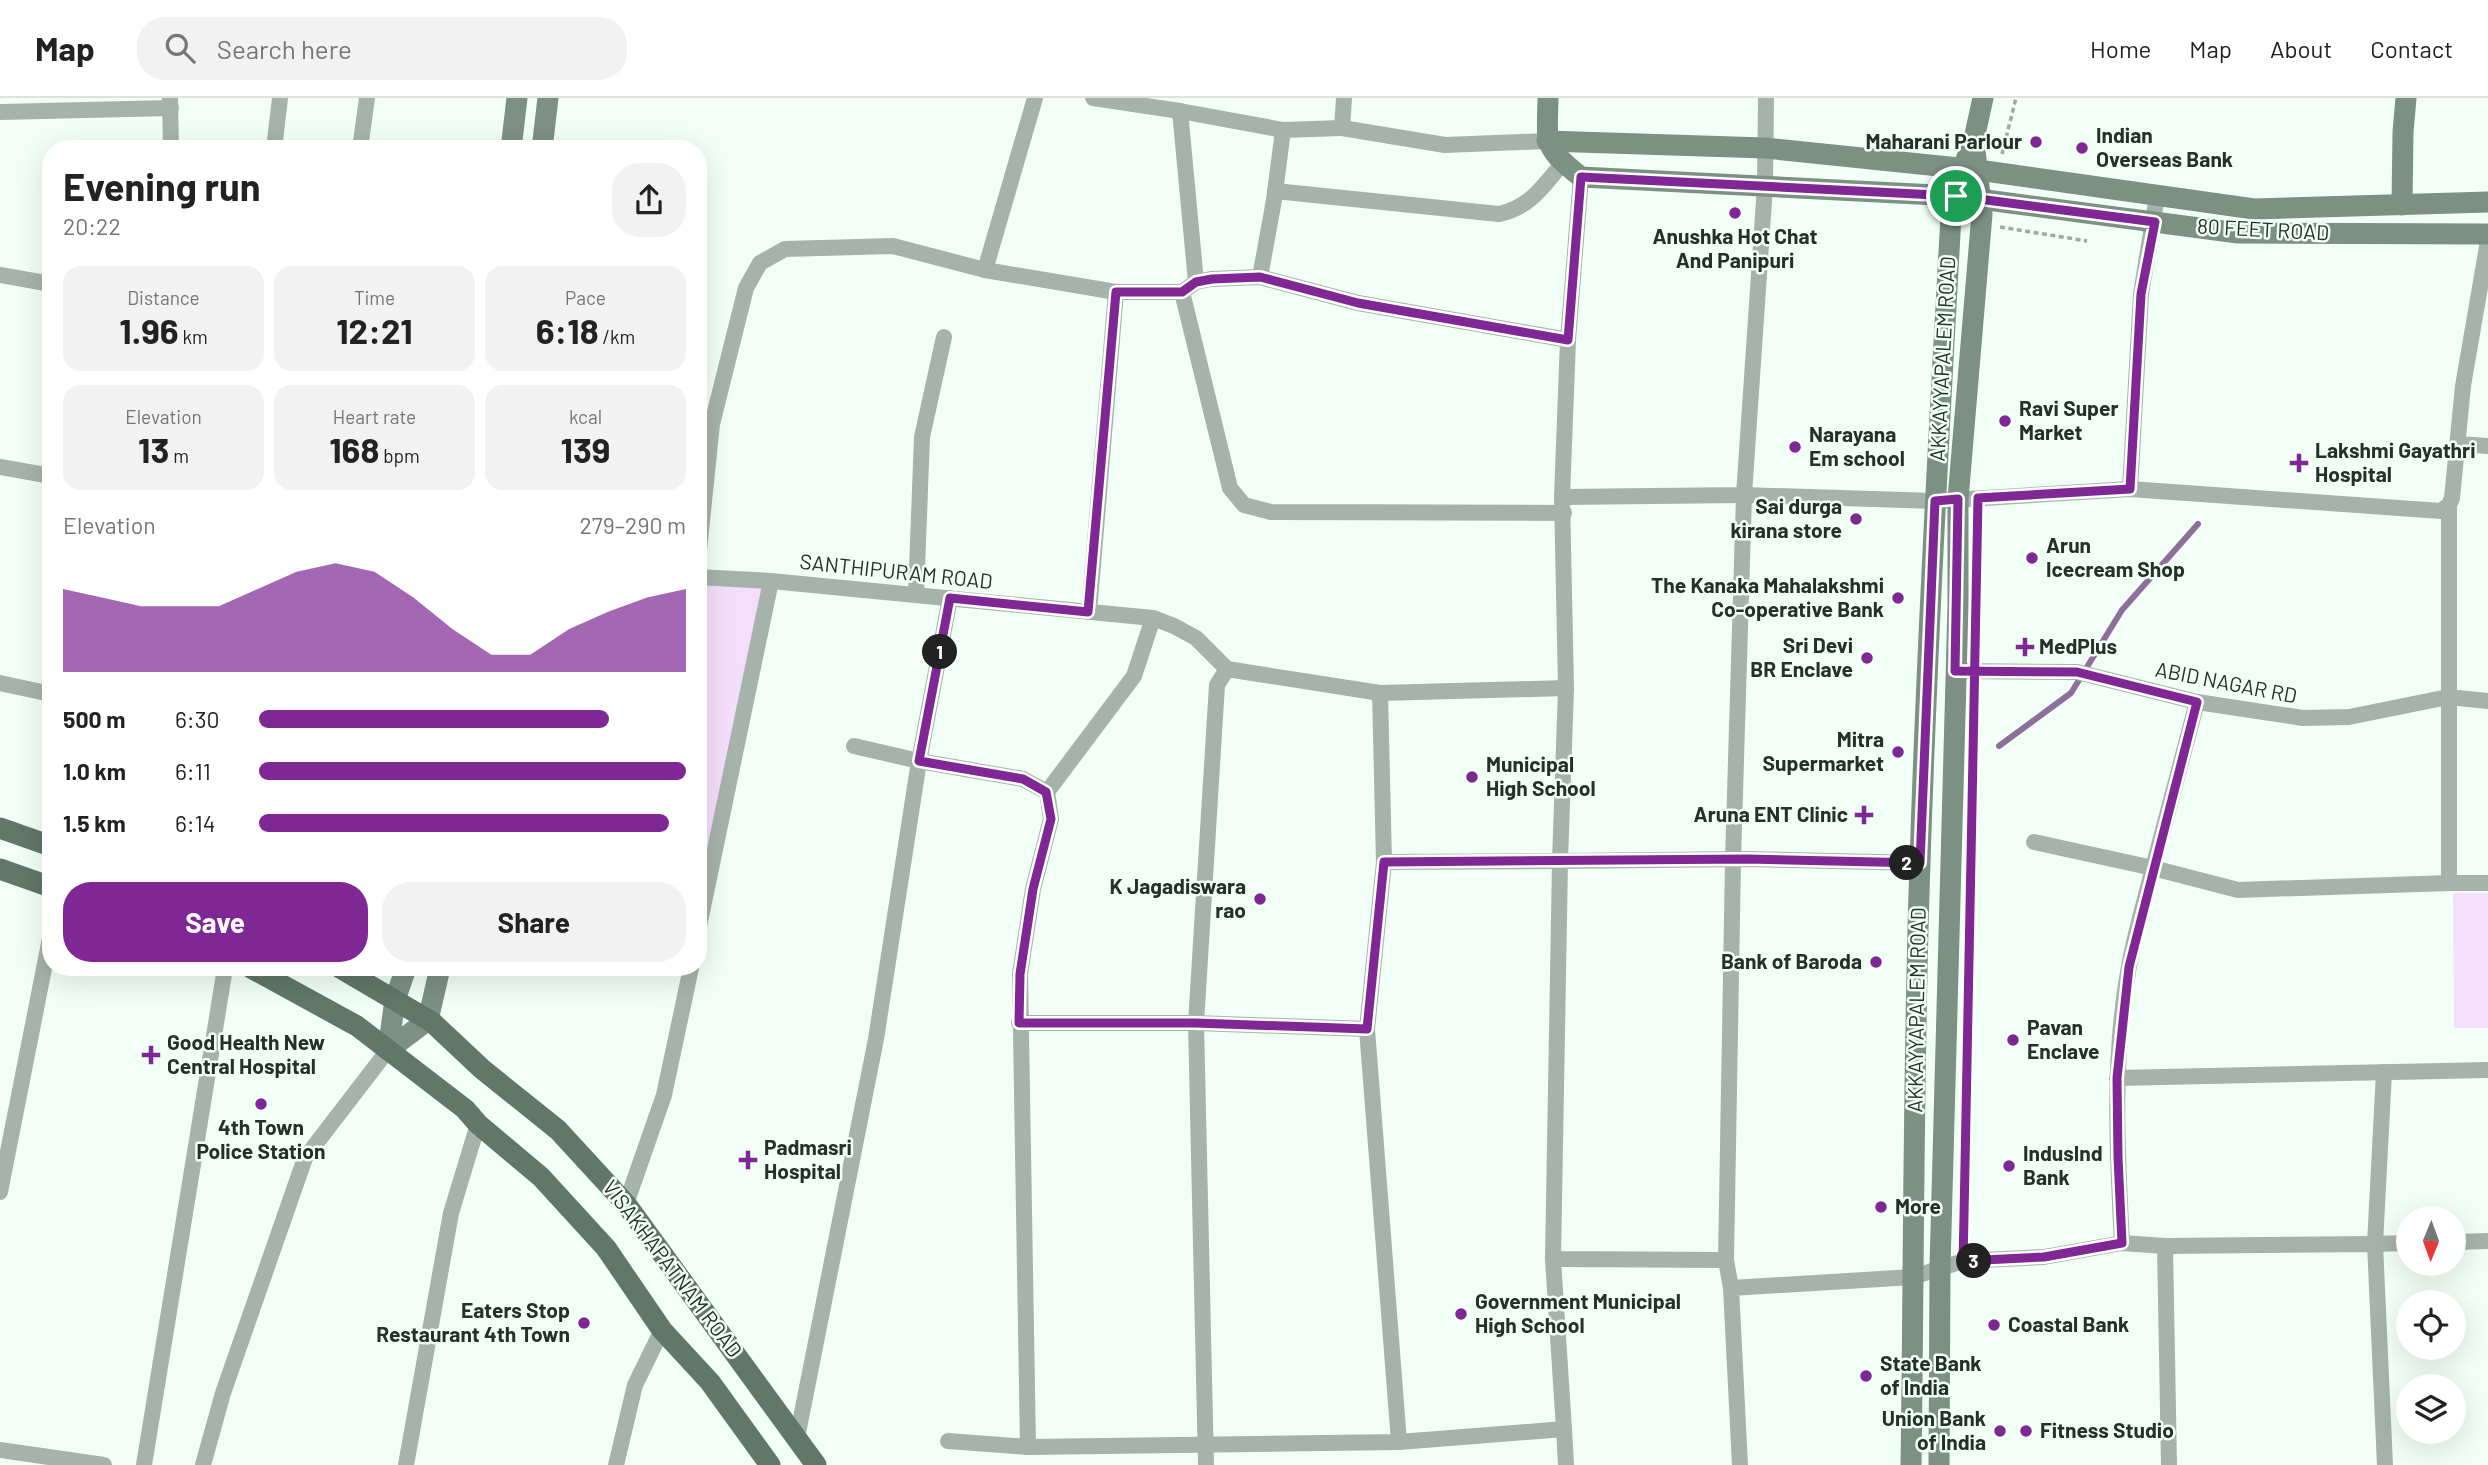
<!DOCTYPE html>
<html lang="en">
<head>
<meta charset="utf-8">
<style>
  body { margin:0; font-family:Barlow,sans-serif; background:#f2f2f2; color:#222; height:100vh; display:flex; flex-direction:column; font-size:26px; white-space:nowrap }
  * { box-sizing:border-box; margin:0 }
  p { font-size:23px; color:#767676 }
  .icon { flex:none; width:38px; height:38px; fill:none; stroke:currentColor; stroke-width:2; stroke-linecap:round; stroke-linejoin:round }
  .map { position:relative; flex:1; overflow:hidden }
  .sheet { position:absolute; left:42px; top:42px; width:665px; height:836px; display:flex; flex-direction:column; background:#fff; border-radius:28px; box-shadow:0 7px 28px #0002 }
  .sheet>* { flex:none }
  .needle { width:46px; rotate:181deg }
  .tools { position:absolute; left:2396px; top:1108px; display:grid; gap:14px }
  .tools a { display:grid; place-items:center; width:70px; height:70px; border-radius:50%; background:#fff; box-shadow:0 7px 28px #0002; font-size:35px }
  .pin { position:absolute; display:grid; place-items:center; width:60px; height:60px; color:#fff; margin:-30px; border:4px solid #fff; border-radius:50%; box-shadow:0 2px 7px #0007 }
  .km { position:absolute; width:35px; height:35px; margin:-18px; border-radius:50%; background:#222; color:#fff; font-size:19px; line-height:35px; text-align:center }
  .round { display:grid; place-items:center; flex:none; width:74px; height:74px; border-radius:28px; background:#f2f2f2 }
  .summary { display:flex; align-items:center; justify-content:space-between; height:119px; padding:0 21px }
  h1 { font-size:38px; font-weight:700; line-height:52px }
  .metrics { display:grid; grid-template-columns:repeat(3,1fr); gap:10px; height:119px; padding:7px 21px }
  .metrics div { display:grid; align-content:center; border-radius:18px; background:#f2f2f2; text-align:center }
  .metrics b { font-size:35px; font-weight:700 }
  .metrics small { font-size:19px; font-weight:400 }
  .metrics p { font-size:19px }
  .chart { height:196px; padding:14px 21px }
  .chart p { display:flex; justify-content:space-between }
  .chart svg { width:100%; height:126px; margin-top:7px; fill:#7e2795; opacity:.7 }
  .primary-button { display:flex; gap:14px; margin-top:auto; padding:14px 21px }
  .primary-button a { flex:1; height:80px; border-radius:28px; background:#7e2795; color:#fff; font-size:28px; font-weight:700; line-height:80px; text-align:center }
  .primary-button a+a { background:#f2f2f2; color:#222 }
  ul { padding:0 21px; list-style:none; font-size:23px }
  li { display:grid; grid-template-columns:112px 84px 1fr; align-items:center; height:52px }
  li i { height:18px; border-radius:9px; background:#7e2795 }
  header { display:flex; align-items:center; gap:42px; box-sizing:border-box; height:98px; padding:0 35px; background:#fff; border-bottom:2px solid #e0e0e0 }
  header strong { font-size:33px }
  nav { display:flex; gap:38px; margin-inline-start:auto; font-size:24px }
  .search { width:490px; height:63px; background:#f2f2f2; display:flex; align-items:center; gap:18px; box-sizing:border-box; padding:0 24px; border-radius:28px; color:#767676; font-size:26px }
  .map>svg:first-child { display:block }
</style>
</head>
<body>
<header>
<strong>Map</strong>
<div class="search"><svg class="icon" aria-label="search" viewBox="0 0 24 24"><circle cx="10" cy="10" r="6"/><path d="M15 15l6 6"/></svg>Search here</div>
<nav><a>Home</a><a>Map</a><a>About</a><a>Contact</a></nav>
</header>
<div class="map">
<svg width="2488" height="1367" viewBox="0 0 2488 1367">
  <rect width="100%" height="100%" fill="#f2fff7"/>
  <g fill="#f4defb">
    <path d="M698,479L771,483L715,752L698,748Z"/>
    <path d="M2453,795H2488V930H2454Z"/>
  </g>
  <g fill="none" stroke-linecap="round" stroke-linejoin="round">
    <path stroke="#8e6e9b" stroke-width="6" d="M1999,648L2071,595L2122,512L2198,426"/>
    <g stroke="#9daaa2" stroke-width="3.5" stroke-dasharray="5 3.5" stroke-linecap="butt">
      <path d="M2002,56L2016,0"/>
      <path d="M2000,129L2087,143"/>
      <path d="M1964,1144L1965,1075"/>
    </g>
    <g stroke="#a6b3ab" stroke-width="16">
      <path d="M1093,0L1180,13L1283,32"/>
      <path d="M1344,0L1342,30L1445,47L1547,43"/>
      <path d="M170,1L171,51"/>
      <path d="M1180,13L1196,184"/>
      <path d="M0,14L171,10"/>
      <path d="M274,51L280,0"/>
      <path d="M360,51L367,0"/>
      <path d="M1275,93L1499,116C1531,109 1542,89 1563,65"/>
      <path d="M985,172L1035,0"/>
      <path d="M0,177L51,186"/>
      <path d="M1260,179L1274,102L1283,32L1342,30"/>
      <path d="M1182,194L1230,390L1244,407L1271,414L1564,415"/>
      <path d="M2458,346L2488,348"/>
      <path d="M0,369L51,378"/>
      <path d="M2130,391L2141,196L2157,98"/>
      <path d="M1562,399L1744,397L1765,88L1766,0"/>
      <path d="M2449,407V785H2488"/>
      <path d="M698,462L712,326L746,190L760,165L785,151L893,148L985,172L1116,194"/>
      <path d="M698,479L771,483L1153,520L1174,528L1196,540L1227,571L1380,595L1566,590L1562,399L1568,242"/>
      <path d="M916,497L922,339L944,239"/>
      <path d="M1089,514L1116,194H1182L1196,184L1211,181L1260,179L1358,205L1568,242L1581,79"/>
      <path d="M1955,573L2077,574L2197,604L2303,620L2349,619L2448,599L2488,603"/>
      <path d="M0,585L51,596"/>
      <path d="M1380,595L1384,764"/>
      <path d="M2197,604L2153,770L2238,792L2449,785"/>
      <path d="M854,648L919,663L1023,681L1047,694L1051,721L1033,791L1020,876L1028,1349"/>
      <path d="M1047,694L1134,578L1153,520"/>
      <path d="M2034,744L2153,770C2145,802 2135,835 2129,868C2112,960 2117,1053 2122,1145"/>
      <path d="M698,833L771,483"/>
      <path d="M1019,925H1196L1367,931L1384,764L1560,763L1566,590"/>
      <path d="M1367,931L1399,1344"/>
      <path d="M2384,974L2375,1146L2408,1145"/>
      <path d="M2117,980L2488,972"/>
      <path d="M0,1094L51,835"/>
      <path d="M626,1106L664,997L691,870"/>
      <path d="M2454,1144L2488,1143"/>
      <path d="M2165,1148L2375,1146L2385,1367"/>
      <path d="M1726,1162L1733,762L1744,397L1935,403L2130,391L2441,413L2449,407L2452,400L2463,288L2488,143"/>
      <path d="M1731,1190L1726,1162L1553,1161L1560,763L1748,761L1920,765"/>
      <path d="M1564,1331L1566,1367"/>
      <path d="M797,1340L876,941L919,663L950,500"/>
      <path d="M948,1343L1028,1349L1399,1344L1564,1331L1553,1161"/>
      <path d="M0,1352L104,1367"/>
      <path d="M144,1367L225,870"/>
      <path d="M203,1367L223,1295L305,1060L388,952"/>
      <path d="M406,1367L451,1115L478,1026"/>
      <path d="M616,1367L635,1287L662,1232"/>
      <path d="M1206,1367L1196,925L1217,587L1227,571"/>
      <path d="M1740,1367L1731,1190L1913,1179L1963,1163L2044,1159L2122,1145L2165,1148L2169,1367"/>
    </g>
    <g stroke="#7d9084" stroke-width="21">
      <path d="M1548,0C1547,47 1543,49 1581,79L1956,98L2238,135L2488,136"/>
      <path d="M1547,43L1765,50L1978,72L2254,111L2488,104"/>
      <path d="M511,51L517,0"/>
      <path d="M542,51L548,0"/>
      <path d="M2402,107L2403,34L2406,0"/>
      <path d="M388,952L428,922L440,870"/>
      <path d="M388,952L395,902L406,870"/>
      <path d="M1911,1367C1914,1166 1913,965 1920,764C1927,549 1939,333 1951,118L1962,72L1974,41L1983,0"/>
      <path d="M1939,1367L1940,1169L1958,507V401L1982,116L1974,43"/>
    </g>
    <g stroke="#607769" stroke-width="21">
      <path d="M0,730L51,748"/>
      <path d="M0,771L51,789"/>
      <path d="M251,870L357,928L465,1011L478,1026L541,1079L606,1150L662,1232L710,1284L770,1367"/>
      <path d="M340,870L432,924L482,971L558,1032L626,1106L816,1367"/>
    </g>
  </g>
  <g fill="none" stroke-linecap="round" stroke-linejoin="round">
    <defs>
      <path id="route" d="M1956,98L1581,79L1568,242L1358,205L1260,179L1212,181L1196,184L1182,194H1116L1088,514L950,500L919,663L1023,681L1046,694L1051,721L1033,791L1020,876L1019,925H1196L1367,931L1384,764L1748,761L1920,765L1935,403L1958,401L1955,573L2077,574L2197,604L2129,869L2117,980L2118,1059L2122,1145L2044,1159L1963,1163C1969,909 1973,655 1978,400L2130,391L2141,196L2155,124L1956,98"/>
    </defs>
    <use href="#route" stroke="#fff" stroke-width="14"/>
    <use href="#route" stroke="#7e2795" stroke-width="9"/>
  </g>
  <g fill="#7e2795" stroke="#f2fff7" stroke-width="2.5">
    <circle cx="2036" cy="44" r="7"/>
    <circle cx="2082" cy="50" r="7"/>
    <circle cx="1735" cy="115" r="7"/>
    <circle cx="2005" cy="323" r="7"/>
    <circle cx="1795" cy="349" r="7"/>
    <path d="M2295.5 354.5h7v7h7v7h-7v7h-7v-7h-7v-7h7z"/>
    <circle cx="1856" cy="421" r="7"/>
    <circle cx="2032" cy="460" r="7"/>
    <circle cx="1898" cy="500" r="7"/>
    <path d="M2021.5 538.5h7v7h7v7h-7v7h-7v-7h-7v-7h7z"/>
    <circle cx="1867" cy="560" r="7"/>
    <circle cx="1898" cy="654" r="7"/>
    <circle cx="1472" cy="679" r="7"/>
    <path d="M1860.5 706.5h7v7h7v7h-7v7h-7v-7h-7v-7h7z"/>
    <circle cx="1260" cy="801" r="7"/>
    <circle cx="1876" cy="864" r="7"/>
    <circle cx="2013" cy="942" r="7"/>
    <path d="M147.5 946.5h7v7h7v7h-7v7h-7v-7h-7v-7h7z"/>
    <circle cx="261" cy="1006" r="7"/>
    <path d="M744.5 1051.5h7v7h7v7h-7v7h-7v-7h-7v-7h7z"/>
    <circle cx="2009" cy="1068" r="7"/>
    <circle cx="1881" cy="1109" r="7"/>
    <circle cx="1461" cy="1216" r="7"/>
    <circle cx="584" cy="1225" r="7"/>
    <circle cx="1994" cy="1227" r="7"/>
    <circle cx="1866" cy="1278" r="7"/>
    <circle cx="2000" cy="1333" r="7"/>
    <circle cx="2026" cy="1333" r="7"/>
  </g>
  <g text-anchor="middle" stroke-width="5" stroke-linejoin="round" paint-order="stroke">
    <g font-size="21" font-weight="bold" fill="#243029" stroke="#f2fff7" text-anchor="start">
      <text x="2096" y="45">Indian<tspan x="2096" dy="24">Overseas Bank</tspan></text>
      <text x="2022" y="51" text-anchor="end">Maharani Parlour</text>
      <text x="1735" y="146" text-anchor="middle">Anushka Hot Chat<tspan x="1735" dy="24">And Panipuri</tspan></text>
      <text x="2019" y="318">Ravi Super<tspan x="2019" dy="24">Market</tspan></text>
      <text x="1809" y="344">Narayana<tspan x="1809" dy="24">Em school</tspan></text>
      <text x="2315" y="360">Lakshmi Gayathri<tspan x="2315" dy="24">Hospital</tspan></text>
      <text x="1842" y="416" text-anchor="end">Sai durga<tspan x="1842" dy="24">kirana store</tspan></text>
      <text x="2046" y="455">Arun<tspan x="2046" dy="24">Icecream Shop</tspan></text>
      <text x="1884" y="495" text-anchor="end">The Kanaka Mahalakshmi<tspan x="1884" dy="24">Co-operative Bank</tspan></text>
      <text x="1853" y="555" text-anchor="end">Sri Devi<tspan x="1853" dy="24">BR Enclave</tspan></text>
      <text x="2039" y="556">MedPlus</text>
      <text x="1884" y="649" text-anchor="end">Mitra<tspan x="1884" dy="24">Supermarket</tspan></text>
      <text x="1486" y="674">Municipal<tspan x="1486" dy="24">High School</tspan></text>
      <text x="1848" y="724" text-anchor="end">Aruna ENT Clinic</text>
      <text x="1246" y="796" text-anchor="end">K Jagadiswara<tspan x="1246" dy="24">rao</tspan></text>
      <text x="1862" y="871" text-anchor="end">Bank of Baroda</text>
      <text x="2027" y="937">Pavan<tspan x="2027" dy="24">Enclave</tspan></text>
      <text x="167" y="952">Good Health New<tspan x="167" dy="24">Central Hospital</tspan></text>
      <text x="261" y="1037" text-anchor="middle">4th Town<tspan x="261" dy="24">Police Station</tspan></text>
      <text x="764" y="1057">Padmasri<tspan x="764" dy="24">Hospital</tspan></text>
      <text x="2023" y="1063">IndusInd<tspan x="2023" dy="24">Bank</tspan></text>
      <text x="1895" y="1116">More</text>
      <text x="1475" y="1211">Government Municipal<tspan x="1475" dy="24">High School</tspan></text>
      <text x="570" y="1220" text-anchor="end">Eaters Stop<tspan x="570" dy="24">Restaurant 4th Town</tspan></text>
      <text x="2008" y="1234">Coastal Bank</text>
      <text x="1880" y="1273">State Bank<tspan x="1880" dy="24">of India</tspan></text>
      <text x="1986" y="1328" text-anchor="end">Union Bank<tspan x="1986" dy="24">of India</tspan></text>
      <text x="2040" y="1340">Fitness Studio</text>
    </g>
    <g font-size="21" fill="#243029" stroke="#f2fff7">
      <text transform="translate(2263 132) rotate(3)" y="7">80 FEET ROAD</text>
      <text transform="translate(1943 261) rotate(-87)" y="7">AKKAYYAPALEM ROAD</text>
      <text transform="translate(896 474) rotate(6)" y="7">SANTHIPURAM ROAD</text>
      <text transform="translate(2226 585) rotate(11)" y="7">ABID NAGAR RD</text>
      <text transform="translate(1917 912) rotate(-89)" y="7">AKKAYYAPALEM ROAD</text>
      <text transform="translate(672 1171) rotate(53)" y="7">VISAKHAPATNAM ROAD</text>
    </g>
  </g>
</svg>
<div class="tools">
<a><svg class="needle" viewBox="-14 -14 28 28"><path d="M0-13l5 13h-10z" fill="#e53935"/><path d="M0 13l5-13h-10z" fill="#767676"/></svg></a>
<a><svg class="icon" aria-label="locate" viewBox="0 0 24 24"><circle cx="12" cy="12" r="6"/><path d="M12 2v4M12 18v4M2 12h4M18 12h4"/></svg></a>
<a><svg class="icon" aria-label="layers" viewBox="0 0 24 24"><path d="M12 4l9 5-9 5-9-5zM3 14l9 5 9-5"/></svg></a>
</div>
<div class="pin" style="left:1956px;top:98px;background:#1e9e55"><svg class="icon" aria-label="arrive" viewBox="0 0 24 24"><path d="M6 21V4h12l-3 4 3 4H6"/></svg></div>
<b class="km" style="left:940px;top:554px">1</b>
<b class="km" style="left:1907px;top:765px">2</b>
<b class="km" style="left:1974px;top:1163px">3</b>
<section class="sheet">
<div class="summary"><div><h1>Evening run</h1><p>20:22</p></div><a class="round"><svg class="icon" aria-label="share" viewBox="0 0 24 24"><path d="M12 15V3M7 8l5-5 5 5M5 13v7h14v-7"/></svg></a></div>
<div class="metrics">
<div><p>Distance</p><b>1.96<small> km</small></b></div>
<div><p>Time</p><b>12:21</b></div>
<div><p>Pace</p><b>6:18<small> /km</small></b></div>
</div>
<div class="metrics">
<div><p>Elevation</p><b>13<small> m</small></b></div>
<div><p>Heart rate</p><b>168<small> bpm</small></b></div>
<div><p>kcal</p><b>139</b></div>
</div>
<div class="chart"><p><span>Elevation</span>279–290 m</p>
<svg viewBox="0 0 160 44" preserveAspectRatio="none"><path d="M0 44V15L10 18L20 21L30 21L40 21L50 15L60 9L70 6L80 9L90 18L100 29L110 38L120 38L130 29L140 23L150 18L160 15V44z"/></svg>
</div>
<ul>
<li><b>500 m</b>6:30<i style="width:82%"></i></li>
<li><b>1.0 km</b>6:11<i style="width:100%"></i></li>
<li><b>1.5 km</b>6:14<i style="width:96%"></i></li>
</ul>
<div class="primary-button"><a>Save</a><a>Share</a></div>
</section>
</div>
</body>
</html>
